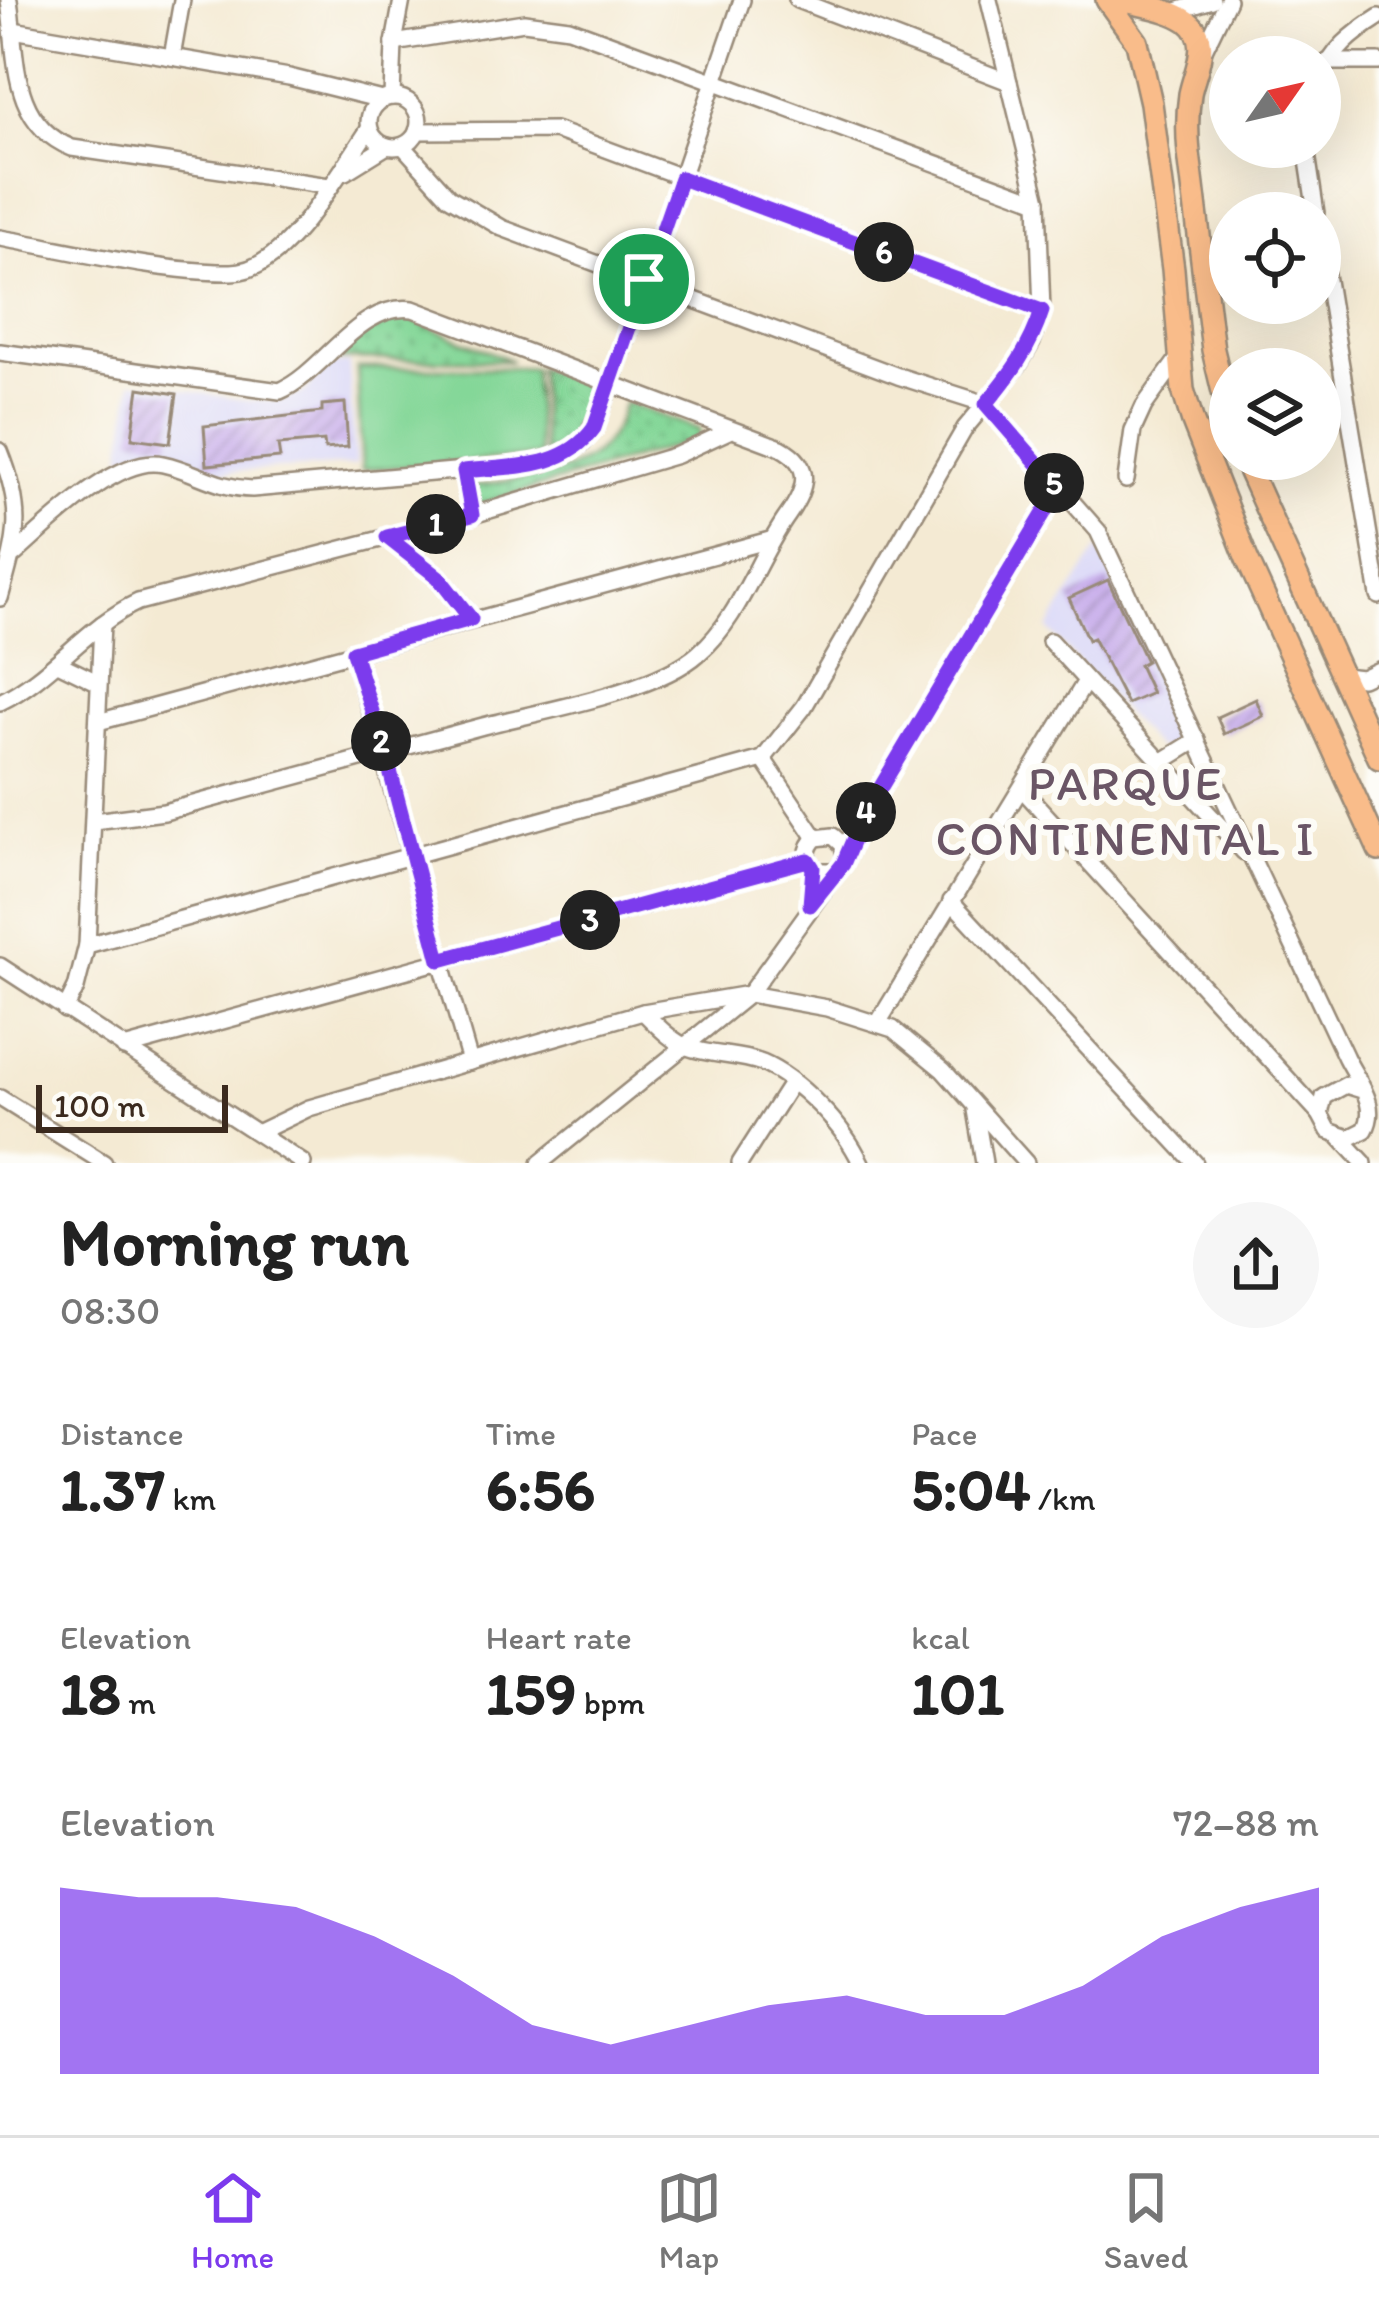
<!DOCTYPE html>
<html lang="en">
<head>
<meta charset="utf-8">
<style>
  body { margin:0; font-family:Itim,sans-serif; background:#f6f6f6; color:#222; height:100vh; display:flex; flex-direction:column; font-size:45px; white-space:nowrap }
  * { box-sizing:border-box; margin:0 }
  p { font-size:39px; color:#767676 }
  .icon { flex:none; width:66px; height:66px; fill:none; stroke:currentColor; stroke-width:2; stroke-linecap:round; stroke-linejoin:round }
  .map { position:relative; height:1163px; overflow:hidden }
  .drawer { display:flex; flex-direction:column; background:#fff; flex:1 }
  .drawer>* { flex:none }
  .needle { width:78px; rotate:56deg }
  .controls { position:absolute; left:1209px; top:36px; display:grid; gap:24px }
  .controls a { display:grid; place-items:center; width:132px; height:132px; border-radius:50%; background:#fff; box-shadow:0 12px 48px #0002; font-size:60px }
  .scale { position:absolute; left:36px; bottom:30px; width:192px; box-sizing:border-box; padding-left:12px; border:6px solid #3b2a1e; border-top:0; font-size:33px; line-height:42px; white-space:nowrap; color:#3b2a1e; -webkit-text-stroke:9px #fdfcf7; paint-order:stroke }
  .pin { position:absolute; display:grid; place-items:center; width:102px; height:102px; color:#fff; margin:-51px; border:6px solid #fff; border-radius:50%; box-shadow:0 3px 12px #0007 }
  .km { position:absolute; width:60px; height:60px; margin:-30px; border-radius:50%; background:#222; color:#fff; font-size:33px; line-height:60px; text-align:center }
  .round { display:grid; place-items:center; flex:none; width:126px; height:126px; border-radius:63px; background:#f6f6f6 }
  .overview { display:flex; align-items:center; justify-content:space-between; height:204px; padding:0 60px }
  h1 { font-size:66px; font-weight:800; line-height:90px }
  .figures { display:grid; grid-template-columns:repeat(3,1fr); gap:18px; height:204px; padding:12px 60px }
  .figures div { display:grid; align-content:center }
  .figures b { font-size:60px; font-weight:800 }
  .figures small { font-size:33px; font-weight:400 }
  .figures p { font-size:33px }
  .chart { height:336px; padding:24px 60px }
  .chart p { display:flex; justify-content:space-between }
  .chart svg { width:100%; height:216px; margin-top:12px; fill:#7c3aed; opacity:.7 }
  .tabs { display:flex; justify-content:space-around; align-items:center; height:168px; border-top:3px solid #e0e0e0; background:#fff; font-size:33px; color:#767676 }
  .tabs a { display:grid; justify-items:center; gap:6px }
  .tabs .current { color:#7c3aed }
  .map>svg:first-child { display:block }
</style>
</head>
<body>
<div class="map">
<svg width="1379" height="1163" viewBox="0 0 1379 1163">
  <defs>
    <pattern id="grass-dots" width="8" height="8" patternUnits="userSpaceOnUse" patternTransform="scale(3)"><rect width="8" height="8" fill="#84d798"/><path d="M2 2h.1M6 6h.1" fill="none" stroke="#73b983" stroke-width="1.8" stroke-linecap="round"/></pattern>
    <pattern id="building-hatch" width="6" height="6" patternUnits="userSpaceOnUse" patternTransform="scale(3)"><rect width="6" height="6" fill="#c2a5ea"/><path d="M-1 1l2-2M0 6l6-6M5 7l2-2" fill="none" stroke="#9f87bd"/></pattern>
  </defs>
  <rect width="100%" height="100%" fill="#fdfcf7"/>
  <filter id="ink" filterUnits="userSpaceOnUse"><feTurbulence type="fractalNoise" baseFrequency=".00833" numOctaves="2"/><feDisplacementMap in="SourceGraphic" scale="24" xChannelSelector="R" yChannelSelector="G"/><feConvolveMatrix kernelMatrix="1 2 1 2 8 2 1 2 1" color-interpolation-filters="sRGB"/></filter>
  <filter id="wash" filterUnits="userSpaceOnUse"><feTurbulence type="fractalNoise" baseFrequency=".004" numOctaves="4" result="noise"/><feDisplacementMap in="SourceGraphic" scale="48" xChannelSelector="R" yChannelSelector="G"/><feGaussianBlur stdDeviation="2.7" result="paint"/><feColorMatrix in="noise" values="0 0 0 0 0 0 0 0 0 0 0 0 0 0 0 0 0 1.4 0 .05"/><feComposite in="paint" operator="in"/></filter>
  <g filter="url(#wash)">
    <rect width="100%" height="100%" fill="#f4ead3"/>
    <g fill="#d9d7f8">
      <path d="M349,363L356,465L201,473L161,454L122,457L132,381L250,401H281L304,393L331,364Z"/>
      <path d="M1099,547L1182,724L1184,734L1174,747L1157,748L1048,629Z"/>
    </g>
    <g fill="url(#grass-dots)" stroke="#60805b" stroke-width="3">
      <path d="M402,316L512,361L339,359C355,336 374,320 402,316Z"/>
      <path d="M538,368L583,382C608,418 573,440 544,455Z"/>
      <path d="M624,402L699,429V439L478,505L473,486C539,474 607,480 624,402Z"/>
    </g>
    <path fill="#84d798" stroke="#60805b" stroke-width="3" d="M357,368H533L539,456L362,470Z"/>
    <g id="blocks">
      <g fill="url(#building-hatch)">
        <path d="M139,388L177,394L170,443L132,438Z"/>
        <path d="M345,403L348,447L325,449L324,441L278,445L280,458L207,465L204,426L322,412V405Z"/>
        <path d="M1108,580L1146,661L1139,665L1152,693L1127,704L1093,638L1088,640L1069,598Z"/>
        <path d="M1256,699L1263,716L1224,734L1217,717Z"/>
      </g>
    </g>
  </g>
  <g filter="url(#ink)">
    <use href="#blocks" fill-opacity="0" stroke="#988a78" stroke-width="3"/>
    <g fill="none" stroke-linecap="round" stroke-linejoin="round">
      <defs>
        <g id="minor">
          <path d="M9,0C17,57 10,123 72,148L329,186"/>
          <path d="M797,0L1009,82"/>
          <path d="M1170,13L1212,0"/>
          <path d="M13,30L289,77L382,100"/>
          <path d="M394,43L524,22L569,28L1038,201"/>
          <path d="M1203,52L1228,0"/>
          <path d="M172,57L182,0"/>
          <path d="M1327,62H1379"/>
          <path d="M1320,80C1332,50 1352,34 1379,17"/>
          <path d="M392,97L394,43L402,0"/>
          <circle cx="394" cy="122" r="25"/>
          <path d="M417,131L555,130L1042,311"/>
          <path d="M403,146L449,197L502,228L898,376L986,404L1098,531L1346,1058C1358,1082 1379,1105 1365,1130L1349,1138L1329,1131L1320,1114L1324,1097L1346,1085L1362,1090"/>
          <path d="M1306,147L1316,213"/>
          <path d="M345,172L387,146"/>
          <path d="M0,238C71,250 160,273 231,272C244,272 256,267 266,260C302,237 344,166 369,129"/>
          <path d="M1320,238L1379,596"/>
          <path d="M0,352L280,391C325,371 359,302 413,309L781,448C814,466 806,489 788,515C757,558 740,618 699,653C656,692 541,711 483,726C376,754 270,783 164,812L94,821"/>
          <path d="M0,451C25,513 17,537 0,598"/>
          <path d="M465,471L473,515"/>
          <path d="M1126,480L1133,430L1144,406L1180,356"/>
          <path d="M387,537L438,577L471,619"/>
          <path d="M15,554C47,526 118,454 163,464C196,471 215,488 252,489L544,463L583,443L602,408L742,0"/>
          <path d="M1050,641L1244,852"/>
          <path d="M353,652L470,1062"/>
          <path d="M58,663L99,683"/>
          <path d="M1343,676L1362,678L1379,670"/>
          <path d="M0,702C52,677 86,626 138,602L473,515L677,455L731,430"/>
          <path d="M98,722L770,540"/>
          <path d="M763,759L816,838"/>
          <path d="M1163,761L1197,740"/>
          <path d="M1022,789L1320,1114"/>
          <path d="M845,858L843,845L833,836L816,838C805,848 805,862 818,871H834L843,864L863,817L1059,488"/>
          <path d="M951,901L1195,1163"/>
          <path d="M87,945L763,759L804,707L965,428L1019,364L1032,342L1042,311L1038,201L989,0"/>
          <path d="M0,966L303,1163"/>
          <path d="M65,1010L76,988L87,945L102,624"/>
          <path d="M643,1012C656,1024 671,1041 687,1047C711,1056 739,1054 762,1063C799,1079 844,1126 861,1163"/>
          <path d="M878,1023L1086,681"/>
          <path d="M124,1048L808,860"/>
          <path d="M0,1098L104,1163"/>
          <path d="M975,1110L984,1163"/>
          <path d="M259,1132L309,1108L643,1012L749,994L827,1008L893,1029L943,1070L1026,1163"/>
          <path d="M1340,1137L1364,1163"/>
          <path d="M540,1163L749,994L839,869"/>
          <path d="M740,1163L792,1082"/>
        </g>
        <g id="major">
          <path d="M1107,0L1137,42L1151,103L1173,269L1183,390L1193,422L1247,559L1379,850"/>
          <path d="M1122,0C1142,6 1170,9 1187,21C1213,41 1195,69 1190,94C1187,114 1187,133 1189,153L1213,350L1230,421"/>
          <path d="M1244,459L1379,758"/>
        </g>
      </defs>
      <use href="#minor" stroke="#988a78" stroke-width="20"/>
      <use href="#major" stroke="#988a78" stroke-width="26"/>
      <use href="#minor" stroke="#fff" stroke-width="15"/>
      <use href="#major" stroke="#f9bc8a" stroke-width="21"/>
    </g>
  </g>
  <g fill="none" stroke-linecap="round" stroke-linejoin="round" filter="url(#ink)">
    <defs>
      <path id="route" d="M681,178L1042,311C1030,349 1011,374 986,404L1059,488L863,817L843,864L810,905L813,868L808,860L440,960L385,752L353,652L471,619L438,577L387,537L472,515L464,471C512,466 564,470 594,428Z"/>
    </defs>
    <use href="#route" stroke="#fff" stroke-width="24"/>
    <use href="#route" stroke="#7c3aed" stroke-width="15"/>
  </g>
  <g text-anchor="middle" stroke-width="12" stroke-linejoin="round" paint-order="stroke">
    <g font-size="48" letter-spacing="3" fill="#6a5565" stroke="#fdfcf7">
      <text x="1126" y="800">PARQUE<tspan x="1126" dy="55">CONTINENTAL I</tspan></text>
    </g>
  </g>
</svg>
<div class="controls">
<a><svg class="needle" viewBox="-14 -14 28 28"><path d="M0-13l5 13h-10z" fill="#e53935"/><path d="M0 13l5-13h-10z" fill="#767676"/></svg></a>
<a><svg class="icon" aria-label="locate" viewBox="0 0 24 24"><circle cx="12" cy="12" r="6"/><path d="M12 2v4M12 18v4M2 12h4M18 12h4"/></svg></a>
<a><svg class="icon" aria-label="layers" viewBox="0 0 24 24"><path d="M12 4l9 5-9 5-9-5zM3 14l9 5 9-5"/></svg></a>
</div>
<div class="scale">100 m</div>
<div class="pin" style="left:644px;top:279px;background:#1e9e55"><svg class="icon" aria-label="arrive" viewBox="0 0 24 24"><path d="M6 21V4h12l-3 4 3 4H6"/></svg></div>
<b class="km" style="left:436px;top:524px">1</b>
<b class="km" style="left:381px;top:741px">2</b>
<b class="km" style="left:590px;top:920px">3</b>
<b class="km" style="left:866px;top:812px">4</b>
<b class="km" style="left:1054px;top:483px">5</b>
<b class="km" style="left:884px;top:252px">6</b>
</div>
<section class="drawer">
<div class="overview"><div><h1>Morning run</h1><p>08:30</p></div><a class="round"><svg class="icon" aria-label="share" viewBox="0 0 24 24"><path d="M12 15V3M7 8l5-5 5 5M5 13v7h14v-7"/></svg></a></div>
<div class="figures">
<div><p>Distance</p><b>1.37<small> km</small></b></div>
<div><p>Time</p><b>6:56</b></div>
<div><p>Pace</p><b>5:04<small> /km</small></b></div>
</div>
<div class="figures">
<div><p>Elevation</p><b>18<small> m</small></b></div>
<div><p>Heart rate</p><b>159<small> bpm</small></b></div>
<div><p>kcal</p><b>101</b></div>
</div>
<div class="chart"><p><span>Elevation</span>72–88 m</p>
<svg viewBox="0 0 160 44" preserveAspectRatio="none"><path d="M0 44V6L10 8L20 8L30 10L40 16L50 24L60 34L70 38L80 34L90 30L100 28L110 32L120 32L130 26L140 16L150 10L160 6V44z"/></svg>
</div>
</section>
<nav class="tabs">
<a class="current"><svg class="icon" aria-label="home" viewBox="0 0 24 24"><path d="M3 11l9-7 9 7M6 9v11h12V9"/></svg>Home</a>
<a><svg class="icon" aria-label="map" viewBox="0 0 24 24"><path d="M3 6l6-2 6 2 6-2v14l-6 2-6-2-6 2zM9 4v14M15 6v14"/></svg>Map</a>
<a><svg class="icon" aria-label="saved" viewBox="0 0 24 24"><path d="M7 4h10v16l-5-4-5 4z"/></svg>Saved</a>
</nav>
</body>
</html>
